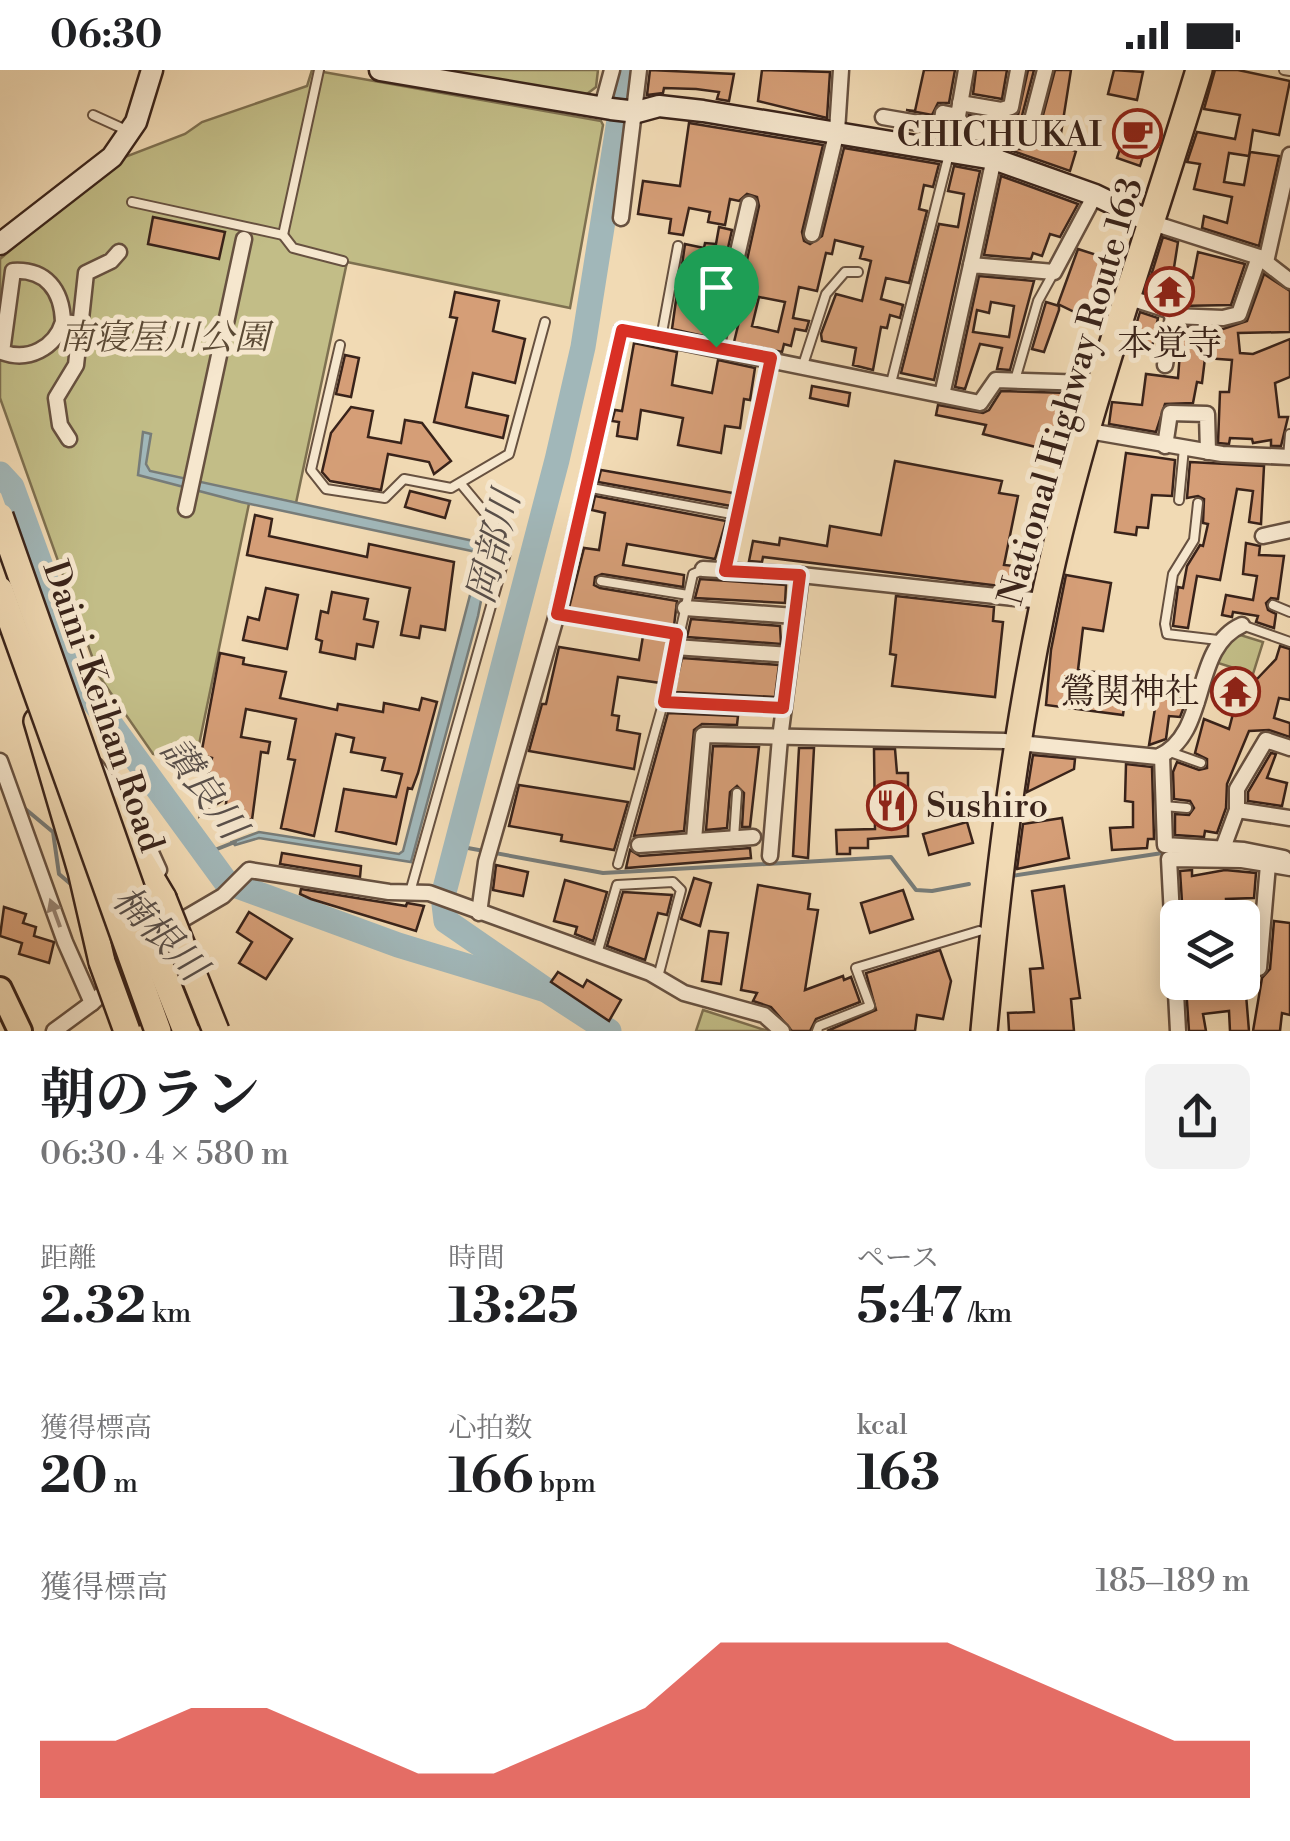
<!DOCTYPE html>
<html lang="ja">
<head>
<meta charset="utf-8">
<style>
  body { margin:0; font-family:"Libre Bodoni","Noto Serif JP",serif; background:#f2f2f2; color:#202124; height:100vh; display:flex; flex-direction:column; font-size:38px; white-space:nowrap }
  * { box-sizing:border-box; margin:0 }
  p { font-size:32px; color:#757577 }
  .icon { flex:none; width:55px; height:55px; fill:none; stroke:currentColor; stroke-width:2; stroke-linecap:round; stroke-linejoin:round }
  .map { position:relative; height:961px; overflow:hidden }
  .drawer { display:flex; flex-direction:column; background:#fff; flex:1 }
  .drawer>* { flex:none }
  .tools { position:absolute; left:1160px; top:830px; display:grid; gap:20px }
  .tools a { display:grid; place-items:center; width:100px; height:100px; border-radius:15px; background:#fff; box-shadow:0 5px 25px #0003; font-size:50px }
  .pin { position:absolute; display:grid; place-items:center; width:85px; height:85px; color:#fff; margin:-102px -42px; border-radius:50% 50% 50% 0; rotate:-45deg; box-shadow:0 0 10px #0007 }
  .pin .icon { rotate:45deg }
  .round { display:grid; place-items:center; flex:none; width:105px; height:105px; border-radius:15px; background:#f2f2f2 }
  .summary { display:flex; align-items:center; justify-content:space-between; height:170px; padding:0 40px }
  h1 { font-size:55px; font-weight:700; line-height:75px }
  .figures { display:grid; grid-template-columns:repeat(3,1fr); gap:15px; height:170px; padding:10px 40px }
  .figures div { display:grid; align-content:center }
  .figures b { font-size:50px; font-weight:700 }
  .figures small { font-size:28px; font-weight:400 }
  .figures p { font-size:28px }
  .chart { height:280px; padding:20px 40px }
  .chart p { display:flex; justify-content:space-between }
  .chart svg { width:100%; height:180px; margin-top:10px; fill:#d93025; opacity:.7 }
  .status { display:flex; justify-content:space-between; align-items:center; height:70px; padding:0 50px; background:#fff; direction:ltr }
  .status svg { height:28px; fill:currentColor }
  .map>svg:first-child { display:block }
</style>
</head>
<body>
<div class="status"><b>06:30</b><svg viewBox="0 0 49 12"><path d="M0 12V9h3v3zM5 12V6h3v6zM10 12V3h3v9zM15 12V0h3v12zM26 1h20v11H26zM47 4h2v5h-2z"/></svg></div>
<div class="map">
<svg width="1290" height="961" viewBox="0 0 1290 961">
  <rect width="100%" height="100%" fill="#f1dab4"/>
  <filter id="stains"><feTurbulence type="fractalNoise" baseFrequency=".002" numOctaves="4"/><feColorMatrix values="0 0 0 0 .2 0 0 0 0 .09 0 0 0 0 .02 0 0 0 .5 -.17"/></filter>
  <radialGradient id="worn" r=".72"><stop offset=".6" stop-color="#630" stop-opacity="0"/><stop offset="1" stop-color="#630" stop-opacity=".3"/></radialGradient>
  <g fill="#c2bd87" stroke="#7e7050" stroke-width="2.5">
    <path d="M312,0L601,51L603,55L570,238L347,192L296,433L251,424L195,694L153,684L99,606L0,328V189L117,90L185,64L202,52L307,16Z"/>
    <path d="M417,0H598L596,17L587,24Z"/>
    <path d="M1234,563L1263,572L1253,604L1218,593L1226,569Z"/>
    <path d="M703,940L768,961H696Z"/>
  </g>
  <path fill="#a1b7b9" stroke="#777c79" stroke-width="2.5" d="M143,362L151,364L146,394L150,401L492,475L478,546L411,792L259,768L235,775L232,772L259,762L399,784L403,781L481,483L241,432L138,405Z"/>
  <g fill="none" stroke-linecap="round" stroke-linejoin="round">
    <g stroke="#777c79" stroke-width="4">
      <path d="M23,737L53,762L59,804L73,816"/>
      <path d="M457,776L603,803L891,787L916,820L932,821L969,814"/>
      <path d="M207,783L235,772"/>
      <path d="M1011,806L1169,782"/>
    </g>
    <g stroke="#a1b7b9" stroke-width="25">
      <path d="M0,404L12,417L87,622L226,812L398,875L546,920L609,961"/>
      <path d="M546,920L446,851L443,826L557,390L583,277L627,0"/>
    </g>
  </g>
  <g fill="#d59e77" stroke="#39231a" stroke-width="2.5" fill-rule="evenodd">
    <path d="M650,0L734,4L729,31L717,29L719,22L696,19L664,18L663,23L647,25Z"/>
    <path d="M762,0L830,2L827,48L758,31Z"/>
    <path d="M924,0H955L949,33H938L932,45L906,40L915,41Z"/>
    <path d="M976,0H1007L1002,29L973,24Z"/>
    <path d="M1028,0H1034L1019,57L967,51L969,45L1000,51L1018,45Z"/>
    <path d="M1055,0H1071L1059,76L1076,81L1070,101L1007,79H1030L1035,75Z"/>
    <path d="M1114,0L1143,2L1137,30L1108,24Z"/>
    <path d="M1215,0H1238L1290,11L1279,65L1253,60L1249,86L1229,83L1224,112L1244,115L1250,82L1279,86L1259,176L1202,158L1204,146L1227,153L1232,127L1194,119L1200,94L1187,92L1197,62L1235,69L1240,45L1204,39Z"/>
    <path d="M689,53L823,75L802,162L804,171L810,174L822,166L844,78L939,94L933,117L924,115L919,139L927,141L909,213L886,208L881,229L903,235L900,248L890,245L887,258L881,257L873,300L853,295L856,278L822,271L821,264L836,224L862,231L871,191L860,188L863,177L835,170L832,184L826,183L817,221L799,217L793,248L809,251L806,261L795,259L791,276L784,274L782,282L734,272L747,219L741,217L759,136L757,127L747,124L739,131L730,129L725,155L708,152L710,142L689,138L683,165L669,163L671,149L638,144L643,111L680,116ZM759,227L785,232L778,262L752,256Z"/>
    <path d="M1128,53L1151,60L1140,96L1117,88Z"/>
    <path d="M954,96L980,101L934,310L901,303L939,154L958,157L964,124L948,121Z"/>
    <path d="M1001,106L1078,134L1060,167L1050,164L1042,186L1033,183L1031,189L984,185Z"/>
    <path d="M153,147L225,162L219,189L148,174Z"/>
    <path d="M719,157L732,160L708,267L672,259L677,223L703,226L710,221L707,213L680,209L685,174L704,178L705,173L716,174Z"/>
    <path d="M1163,167L1178,172L1173,204L1193,208L1198,182L1245,194L1231,235L1178,236L1172,230V208L1165,210L1162,227L1146,222Z"/>
    <path d="M1078,179L1109,189L1091,250L1058,234Z"/>
    <path d="M1264,204L1290,221V262L1238,263L1240,283L1253,284L1290,269V307L1275,313L1279,347H1288L1281,376H1271V370L1253,373L1252,369L1230,368L1229,374L1218,373L1220,322H1229L1232,290L1205,288L1202,313L1197,312L1193,333L1165,334L1156,362L1109,354L1112,332L1142,335L1146,304L1178,308L1182,257L1223,259L1247,251Z"/>
    <path d="M979,206L1034,211L1010,300L997,299L1002,278L980,274L965,319L955,317ZM991,232L1014,236L1009,267L973,262L977,240L989,243Z"/>
    <path d="M455,222L499,231L493,261L525,269L515,313L473,303L466,337L508,346L503,368L434,352L457,248L450,247Z"/>
    <path d="M1046,232L1059,236V240L1044,282L1032,279Z"/>
    <path d="M1140,242L1158,248L1151,282L1129,278Z"/>
    <path d="M634,273L677,282L672,315L712,323L718,290L755,298L750,330L744,329L740,358L725,356L721,383L678,375L683,348L641,340L637,369L617,366L619,352L612,351L615,340L622,341Z"/>
    <path d="M345,285L359,288L351,327L336,324Z"/>
    <path d="M812,316L850,323L848,336L810,328Z"/>
    <path d="M1001,321L1069,323L1052,381L983,364L986,355L936,345L938,335L983,343L989,340Z"/>
    <path d="M351,337L373,341L368,367L401,373L405,350L422,353L451,391L434,404L429,392L388,384L381,420L330,411L322,402L331,363Z"/>
    <path d="M1126,383L1175,390L1172,426L1152,425L1148,458L1137,457L1136,465L1115,462Z"/>
    <path d="M895,391L1002,411L999,423L1018,426L1004,495L1015,496L1012,513L1000,510V516L763,487L762,492L749,491L753,471L779,475L780,468L827,476L830,456L881,465Z"/>
    <path d="M1190,392L1264,396L1261,454L1249,452L1253,421L1237,419L1220,510L1197,506L1188,558L1173,556L1178,517L1183,518L1187,496L1200,475L1203,476L1208,454L1203,453L1204,429L1198,426L1187,428Z"/>
    <path d="M601,400L733,423L731,436L598,412Z"/>
    <path d="M410,421L450,431L445,448L405,437Z"/>
    <path d="M595,426L726,451L715,489L627,474L623,495L684,505L683,517L602,504L595,507L594,515L600,518L677,531L674,556L569,538L584,478L599,480L605,443L592,440Z"/>
    <path d="M255,445L272,449L269,466L367,487L369,474L454,492L445,560L421,556L419,568L401,565L410,518L247,485Z"/>
    <path d="M1246,473L1260,476L1259,485L1284,486L1278,529L1271,528L1266,533L1268,540L1276,544L1274,558L1256,552L1258,546L1233,542L1232,547L1222,545L1226,525L1253,530L1257,506L1243,504Z"/>
    <path d="M1066,505L1111,513L1103,561L1083,558L1078,600L1128,606L1123,645L1046,635L1051,580Z"/>
    <path d="M700,509L786,515L785,533L695,528Z"/>
    <path d="M266,518L298,525L287,579L243,570L248,547L259,550Z"/>
    <path d="M332,522L368,529L364,549L378,552L373,577L357,574L355,589L320,582L322,571L316,569L321,541L328,543Z"/>
    <path d="M896,526L994,537L993,551L1003,552L995,627L892,616L896,585L890,584Z"/>
    <path d="M691,549L780,556L781,574L687,567Z"/>
    <path d="M643,566L667,570V584L661,613L618,607L612,645L619,646L617,660L640,664L634,699L529,681L542,634H546L559,577L639,590Z"/>
    <path d="M1280,576L1290,579V630L1279,628L1274,648L1290,653V667L1269,660L1249,661L1227,714L1226,738L1217,763L1205,761L1204,767L1175,765V744L1189,745L1194,738L1190,731L1174,729L1173,702L1177,692L1199,700L1207,698V689L1195,683L1204,649L1229,659L1240,617L1254,621L1257,609L1276,589Z"/>
    <path d="M220,583L244,588L243,594L286,602L280,628L337,640L338,634L383,642L384,633L419,640L422,628L437,632L418,703L412,719L408,718L396,774L336,761L344,719L396,727L402,704L382,700L385,688L351,682L354,668L336,664L314,766L281,758L295,690L288,689L296,649L246,639L241,667L270,672L268,683L261,682L252,750L239,748L237,762L222,760L227,727L200,746L212,688L201,685Z"/>
    <path d="M682,588L779,595L775,627L674,622Z"/>
    <path d="M1157,626L1187,629L1180,647L1169,646L1166,669L1149,675Z"/>
    <path d="M668,643L738,646L737,655L702,654L694,660L684,761L634,766Z"/>
    <path d="M713,676L759,677L750,757H742L744,723L737,716L730,722L727,758L706,760Z"/>
    <path d="M799,678H814L808,788L793,786Z"/>
    <path d="M874,679H895L897,703H908V766L868,769V778H850V784H837L836,760L875,759Z"/>
    <path d="M1271,683L1276,684L1267,708L1287,713L1282,736L1248,731V722Z"/>
    <path d="M1033,685L1075,689L1074,699L1027,722Z"/>
    <path d="M1126,694L1152,697L1154,769H1148L1147,778L1112,780L1110,758L1133,757V732L1125,731Z"/>
    <path d="M519,715L628,732L614,780L561,771L562,765L509,756Z"/>
    <path d="M1062,748L1069,788L1017,799L1023,754Z"/>
    <path d="M967,752L973,773L929,785L923,764Z"/>
    <path d="M750,778L751,788L626,798L630,780L640,786Z"/>
    <path d="M282,783L361,796L360,807L280,794Z"/>
    <path d="M496,795L528,802L523,826L493,820Z"/>
    <path d="M1192,800V806L1225,800L1256,803L1254,828L1226,829L1227,848H1183L1180,801Z"/>
    <path d="M694,808L711,813L700,856L681,849Z"/>
    <path d="M565,810L607,822L593,871L575,864L577,857L554,851Z"/>
    <path d="M758,815L810,824L808,839L818,840L805,920L843,906L844,910L851,907L860,932L816,949L810,961H792L771,937L753,931L757,923L741,920Z"/>
    <path d="M1064,816L1080,928L1071,929L1074,961H1009L1008,943L1034,942L1030,899L1043,898L1032,821Z"/>
    <path d="M301,819L406,836L407,833L424,836L416,861L311,829L300,824Z"/>
    <path d="M903,820L913,849L870,863L861,833Z"/>
    <path d="M623,822L672,825L667,845L658,843L645,890L607,876Z"/>
    <path d="M4,837L26,844L23,853L36,857L34,866L54,872L49,893L19,884L22,873L0,866Z"/>
    <path d="M249,842L292,869L266,909L239,893L252,872L237,862Z"/>
    <path d="M1274,851L1290,853V945L1282,943L1280,961H1253L1262,908L1270,899Z"/>
    <path d="M709,861L728,863L721,914L702,911Z"/>
    <path d="M940,880L951,911L943,949L917,945L915,961H827L876,940L866,903Z"/>
    <path d="M558,902L583,917L587,910L621,930L609,951L551,912Z"/>
    <path d="M1245,912L1249,961H1230L1229,941L1203,944L1206,961H1189L1186,917Z"/>
  </g>
  <g fill="none" stroke-linecap="round" stroke-linejoin="round">
    <defs>
      <g id="lane">
        <path d="M1284,0L1290,1"/>
        <path d="M93,45L126,60"/>
        <path d="M132,132L283,165L319,0"/>
        <path d="M283,165L293,178L343,191"/>
        <path d="M671,215L703,219"/>
        <path d="M661,268L678,176"/>
        <path d="M340,275L311,400L326,419L385,428L404,409L451,418L509,384L545,252"/>
        <path d="M803,295L826,224L845,202H858"/>
        <path d="M1015,310L1038,231L1054,202"/>
        <path d="M891,313L949,84"/>
        <path d="M1288,387L1290,364"/>
        <path d="M586,417L737,445"/>
        <path d="M1179,430L1184,378"/>
        <path d="M1198,433L1194,470L1173,504L1165,554L1167,564L1218,570"/>
        <path d="M725,501L771,290"/>
        <path d="M601,511L688,525"/>
        <path d="M1273,535L1290,542"/>
        <path d="M557,544L677,564"/>
        <path d="M1242,555L1290,572"/>
        <path d="M1170,682L1201,693"/>
        <path d="M1164,736L1187,738"/>
        <path d="M734,768L737,723"/>
        <path d="M618,794L668,616L693,504L703,500"/>
        <path d="M410,822L506,483L495,455L461,414"/>
        <path d="M597,884L617,815L673,812L681,820L658,907"/>
        <path d="M817,961L819,956L870,936L856,898L979,861"/>
      </g>
      <g id="street">
        <path d="M960,33L1001,40L1011,37L1018,0"/>
        <path d="M602,37L612,0"/>
        <path d="M883,47L941,57L943,43L958,46L966,0"/>
        <path d="M965,61L1027,69L1045,0"/>
        <path d="M621,148L639,0"/>
        <path d="M1153,153L1259,187L1290,211"/>
        <path d="M812,164L837,61L841,0"/>
        <path d="M1266,192L1290,85"/>
        <path d="M971,195L999,65"/>
        <path d="M1130,228L1168,240L1173,246"/>
        <path d="M63,252C55,278 28,292 2,282L13,201C46,199 62,220 63,252L81,254"/>
        <path d="M716,277L749,134"/>
        <path d="M1165,295L1173,246L1223,248L1239,244L1259,187"/>
        <path d="M942,325L971,195L1054,202L1095,125"/>
        <path d="M1089,361L1222,384L1290,387"/>
        <path d="M69,369L60,355L56,328L76,295L86,203L111,191L119,182"/>
        <path d="M1165,376L1170,343L1207,344L1208,382"/>
        <path d="M186,439L244,169"/>
        <path d="M1263,466L1290,460"/>
        <path d="M703,499L801,505L1033,530"/>
        <path d="M685,538L795,546"/>
        <path d="M675,577L790,585"/>
        <path d="M664,632L783,638"/>
        <path d="M1019,673L1158,687C1211,663 1190,578 1242,555"/>
        <path d="M1162,685L1165,775L1244,780L1284,788"/>
        <path d="M0,691L65,872L92,933"/>
        <path d="M95,695L133,743L159,800"/>
        <path d="M1237,740L1290,748"/>
        <path d="M694,770L703,665L1005,671"/>
        <path d="M639,775L753,767"/>
        <path d="M1223,778L1237,740V719L1266,670L1290,678"/>
        <path d="M770,786L780,668L801,505"/>
        <path d="M479,843L486,792L557,544L622,260L980,333L996,310L1090,313"/>
        <path d="M1259,898L1268,795"/>
        <path d="M54,961L92,933L182,850L223,826L249,800L389,822L429,823L650,903L684,923L764,945L782,961"/>
        <path d="M1178,961L1169,789L1242,790L1290,798"/>
      </g>
      <g id="secondary">
        <path d="M380,0L611,39L637,42L659,36L703,41L994,89L1095,125L1153,153"/>
        <path d="M0,174L112,87L136,52L152,0"/>
      </g>
      <path id="primary" d="M0,919L20,961"/>
      <g id="highway">
        <path d="M37,651L81,801L102,892"/>
        <path d="M109,737L163,828"/>
        <path d="M984,961C997,820 1013,679 1042,540C1079,357 1145,179 1199,0"/>
      </g>
    </defs>
    <use href="#lane" stroke="#675140" stroke-width="12"/>
    <use href="#street" stroke="#675140" stroke-width="19"/>
    <use href="#secondary" stroke="#39231a" stroke-width="25"/>
    <use href="#primary" stroke="#39231a" stroke-width="28"/>
    <use href="#highway" stroke="#39231a" stroke-width="30"/>
    <use href="#lane" stroke="#f6e7ce" stroke-width="8"/>
    <use href="#street" stroke="#f6e7ce" stroke-width="14"/>
    <use href="#secondary" stroke="#f6e7ce" stroke-width="20"/>
    <use href="#primary" stroke="#f1dab4" stroke-width="22"/>
    <use href="#highway" stroke="#f1dab4" stroke-width="25"/>
    <defs>
      <g id="highway-bridge">
        <path d="M0,446L145,858L186,961"/>
        <path d="M0,520L158,961"/>
        <path d="M163,828L216,961"/>
        <path d="M102,892L127,961"/>
      </g>
    </defs>
    <use href="#highway-bridge" stroke="#39231a" stroke-width="30" stroke-linecap="butt"/>
    <use href="#highway-bridge" stroke="#f1dab4" stroke-width="25"/>
  </g>
  <defs><path id="oneway-solid" d="M-6-.8H1V-3.2L6.5 0L1 3.2V.8H-6Z" transform="scale(2.5)"/></defs>
  <use fill="#988574" href="#oneway-solid" transform="translate(55 843) rotate(-110)"/>
  <g fill="none" stroke-linecap="round" stroke-linejoin="round">
    <defs>
      <path id="route" d="M622,260L771,288L725,501L800,505L783,638L664,632L677,564L557,544Z"/>
    </defs>
    <use href="#route" stroke="#fff" stroke-width="20"/>
    <use href="#route" stroke="#d93025" stroke-width="12"/>
  </g>
  <defs>
    <symbol id="cafe-ring" viewBox="-11 -11 22 22"><circle r="9.5" fill="#f6e7ce" stroke="#8f2418" stroke-width="1.5"/><path d="M-5.5-4.5H6V0H3Q3 3.5 0 3.5H-2.5Q-5.5 3.5-5.5 0ZM3-3.2v2h1.7v-2ZM-6 4.5H4V6H-6Z" fill="#8f2418"/></symbol>
    <symbol id="temple-ring" viewBox="-11 -11 22 22"><circle r="9.5" fill="#f6e7ce" stroke="#8f2418" stroke-width="1.5"/><path d="M0-6L5-2H3V0L6.5 2.5H4V6H1.5V3h-3V6H-4V2.5H-6.5L-3 0V-2H-5Z" fill="#8f2418"/></symbol>
    <symbol id="restaurant-ring" viewBox="-11 -11 22 22"><circle r="9.5" fill="#f6e7ce" stroke="#8f2418" stroke-width="1.5"/><path d="M-5-6h1v4h1v-4h1v4h1v-4h1v5L-1.5 .5V6h-2V.5L-5-1ZM5-6V6H3V1.5H1.5Q1.5-4 5-6Z" fill="#8f2418"/></symbol>
  </defs>
  <g fill-rule="evenodd">
    <use href="#cafe-ring" x="1110" y="36" width="55" height="55"/>
    <use href="#temple-ring" x="1142" y="194" width="55" height="55"/>
    <use href="#temple-ring" x="1208" y="594" width="55" height="55"/>
    <use href="#restaurant-ring" x="864" y="708" width="55" height="55"/>
  </g>
  <g text-anchor="middle" stroke-width="10" stroke-linejoin="round" paint-order="stroke">
    <g font-size="35" fill="#39231a" stroke="#f6e7ce" text-anchor="end">
      <text x="1102" y="76">CHICHUKAI</text>
      <text x="1170" y="285" text-anchor="middle">本覚寺</text>
      <text x="1200" y="633">鶯関神社</text>
      <text x="926" y="747" text-anchor="start">Sushiro</text>
    </g>
    <g font-size="35" font-style="italic" fill="#5b4a35" stroke="#f6e7ce">
      <text x="164" y="279">南寝屋川公園</text>
    </g>
    <g font-size="35" fill="#39231a" stroke="#f6e7ce">
      <text transform="translate(1070 321) rotate(-74)" y="12">National Highway Route 163</text>
      <text transform="translate(104 636) rotate(71)" y="12">Daini-Keihan Road</text>
    </g>
    <g font-size="38" font-style="italic" fill="#584f4a" stroke="#f6e7ce">
      <text transform="translate(493 477) rotate(-76)" y="13">岡部川</text>
      <text transform="translate(204 718) rotate(54)" y="13">讃良川</text>
      <text transform="translate(160 863) rotate(46)" y="13">楠根川</text>
    </g>
  </g>
  <rect width="100%" height="100%" filter="url(#stains)"/>
  <rect width="100%" height="100%" fill="url(#worn)"/>
</svg>
<div class="tools">
<a><svg class="icon" aria-label="layers" viewBox="0 0 24 24"><path d="M12 4l9 5-9 5-9-5zM3 14l9 5 9-5"/></svg></a>
</div>
<div class="pin" style="left:716px;top:277px;background:#1e9e55"><svg class="icon" aria-label="arrive" viewBox="0 0 24 24"><path d="M6 21V4h12l-3 4 3 4H6"/></svg></div>
</div>
<section class="drawer">
<div class="summary"><div><h1>朝のラン</h1><p>06:30 · 4 × 580 m</p></div><a class="round"><svg class="icon" aria-label="share" viewBox="0 0 24 24"><path d="M12 15V3M7 8l5-5 5 5M5 13v7h14v-7"/></svg></a></div>
<div class="figures">
<div><p>距離</p><b>2.32<small> km</small></b></div>
<div><p>時間</p><b>13:25</b></div>
<div><p>ペース</p><b>5:47<small> /km</small></b></div>
</div>
<div class="figures">
<div><p>獲得標高</p><b>20<small> m</small></b></div>
<div><p>心拍数</p><b>166<small> bpm</small></b></div>
<div><p>kcal</p><b>163</b></div>
</div>
<div class="chart"><p><span>獲得標高</span>185–189 m</p>
<svg viewBox="0 0 160 44" preserveAspectRatio="none"><path d="M0 44V30L10 30L20 22L30 22L40 30L50 38L60 38L70 30L80 22L90 6L100 6L110 6L120 6L130 14L140 22L150 30L160 30V44z"/></svg>
</div>
</section>
</body>
</html>
